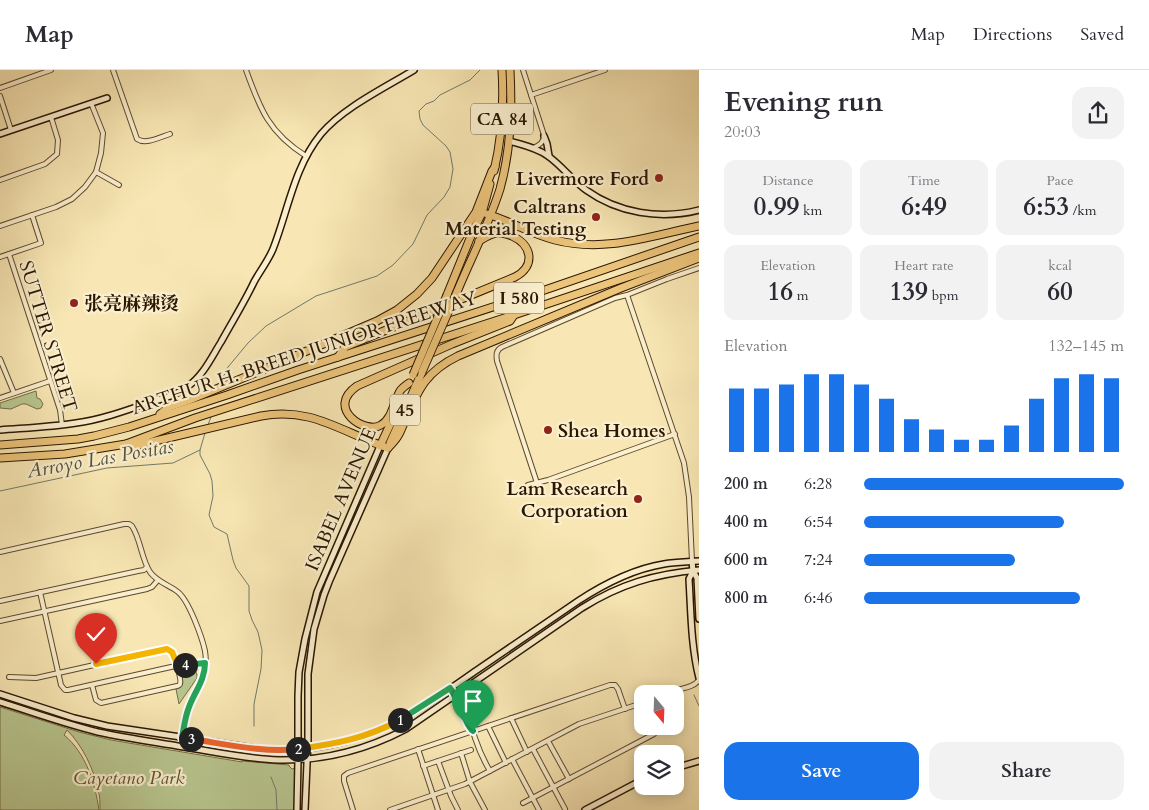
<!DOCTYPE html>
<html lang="en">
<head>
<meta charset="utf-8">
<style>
  body { margin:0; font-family:Cardo,"Noto Serif SC",serif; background:#f2f2f3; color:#2b2b33; height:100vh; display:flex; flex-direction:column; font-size:19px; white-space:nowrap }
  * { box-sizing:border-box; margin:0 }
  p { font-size:16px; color:#7c7c81 }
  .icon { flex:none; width:28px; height:28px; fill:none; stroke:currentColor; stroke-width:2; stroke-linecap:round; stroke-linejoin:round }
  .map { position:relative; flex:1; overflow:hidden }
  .drawer { display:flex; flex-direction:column; background:#fff; width:450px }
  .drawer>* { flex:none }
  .needle { width:32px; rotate:161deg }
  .fabs { position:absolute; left:634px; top:615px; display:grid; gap:10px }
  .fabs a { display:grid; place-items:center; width:50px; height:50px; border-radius:10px; background:#fff; box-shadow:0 2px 12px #0003; font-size:25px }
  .pin { position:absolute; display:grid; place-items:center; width:42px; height:42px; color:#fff; margin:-51px -21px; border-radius:50% 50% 50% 0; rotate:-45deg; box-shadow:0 0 5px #0007 }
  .pin .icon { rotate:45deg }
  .km { position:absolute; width:25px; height:25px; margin:-12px; border-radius:50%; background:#222; color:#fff; font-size:14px; line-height:25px; text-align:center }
  .round { display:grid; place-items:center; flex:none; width:52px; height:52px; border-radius:15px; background:#f2f2f3 }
  .headline { display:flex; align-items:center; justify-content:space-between; height:85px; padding:0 25px }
  h1 { font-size:28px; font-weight:800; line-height:38px }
  .metrics { display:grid; grid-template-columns:repeat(3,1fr); gap:8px; height:85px; padding:5px 25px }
  .metrics div { display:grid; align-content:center; border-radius:12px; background:#f2f2f3; text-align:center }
  .metrics b { font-size:25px; font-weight:800 }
  .metrics small { font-size:14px; font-weight:400 }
  .metrics p { font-size:14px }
  .chart { height:140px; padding:10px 25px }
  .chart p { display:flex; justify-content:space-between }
  .chart svg { width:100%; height:90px; margin-top:5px; stroke:#1a73e8; stroke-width:6 }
  .primary-button { display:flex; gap:10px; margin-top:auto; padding:10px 25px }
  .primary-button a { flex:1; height:58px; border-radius:15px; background:#1a73e8; color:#fff; font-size:20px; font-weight:800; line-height:58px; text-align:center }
  .primary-button a+a { background:#f2f2f3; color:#2b2b33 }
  ul { padding:0 25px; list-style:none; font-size:16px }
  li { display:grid; grid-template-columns:80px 60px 1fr; align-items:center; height:38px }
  li i { height:12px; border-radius:6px; background:#1a73e8 }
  header { display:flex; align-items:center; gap:30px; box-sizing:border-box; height:70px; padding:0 25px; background:#fff; border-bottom:1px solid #e1e1e2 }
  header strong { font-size:24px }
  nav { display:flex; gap:28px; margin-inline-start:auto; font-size:18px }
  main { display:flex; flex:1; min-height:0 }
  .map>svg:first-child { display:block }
</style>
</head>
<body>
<header>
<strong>Map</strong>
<nav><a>Map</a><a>Directions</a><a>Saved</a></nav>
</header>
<main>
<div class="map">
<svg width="699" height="740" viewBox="0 0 699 740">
  <rect width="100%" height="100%" fill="#f8e7b4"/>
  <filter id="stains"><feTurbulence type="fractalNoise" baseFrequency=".004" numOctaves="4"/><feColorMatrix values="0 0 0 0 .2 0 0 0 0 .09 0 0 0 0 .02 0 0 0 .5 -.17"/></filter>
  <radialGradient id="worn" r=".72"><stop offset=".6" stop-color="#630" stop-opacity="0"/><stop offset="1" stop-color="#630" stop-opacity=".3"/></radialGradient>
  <g fill="#b9c790" stroke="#726e48">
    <path d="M36,321L37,328L40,329L43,334L41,338L37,339L26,334H22L11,339L0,338V333Z"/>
    <path d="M194,597L197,605V608L179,634L176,619C186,616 182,609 181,601L184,599Z"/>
    <path d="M0,637L79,662L111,670L242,692V691L289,695V696L292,699L295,698V740H100C100,733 100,726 98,720C94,699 82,675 67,660L64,665C86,683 95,713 99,740H0Z"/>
  </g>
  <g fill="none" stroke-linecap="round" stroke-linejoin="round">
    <g stroke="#707b6b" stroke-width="1">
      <path d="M220,314L228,297L248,273L266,256L316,226L377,206L393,195L413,174L427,145L444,127L450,117L453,99L450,82L446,76L423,55L420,49L419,41L426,34L434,31L440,25L470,10L480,0"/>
      <path d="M208,355L211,347"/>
      <path d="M205,363L200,380V385L210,404L212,411L213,426L209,445L214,457L227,464L233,490L236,498L249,516V541L252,550L258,562L262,580L261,599L254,634V656"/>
      <path d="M0,421L107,398L173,393L200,380"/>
      <path d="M694,625L699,636"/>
      <path d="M271,707L276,720L277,740"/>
    </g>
    <defs>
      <g id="street">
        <path d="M113,0L137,69C146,75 160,67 170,64"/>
        <path d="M246,0C260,39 269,63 306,86"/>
        <path d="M523,0L544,65C544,72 540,75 533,78"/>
        <path d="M0,18L51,0"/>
        <path d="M531,25L605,0"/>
        <path d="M0,26L11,60"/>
        <path d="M96,102L119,115"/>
        <path d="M0,110L45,94L57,84L58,70L51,47"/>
        <path d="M0,156L56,137L72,129L85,117L96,102L101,83L103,63L91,33"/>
        <path d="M9,184L60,340L62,355"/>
        <path d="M0,187L41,173L32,145"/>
        <path d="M627,225L684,393L689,427L692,491"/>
        <path d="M0,289L14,323"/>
        <path d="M0,328L50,311"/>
        <path d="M537,413L497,291C496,285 496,280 502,277L615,228L627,225L667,209L699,198"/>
        <path d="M528,415L548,410L675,364"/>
        <path d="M0,482L124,454H129L132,456C141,470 141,488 150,502C157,512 169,515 178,522C189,531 202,567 205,581C206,587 206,594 205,600C203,612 196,621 191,632C184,645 182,662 183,677"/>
        <path d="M40,522L61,615L65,620H68L180,595L205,593"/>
        <path d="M0,531L138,501L144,500L147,497"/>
        <path d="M0,551L147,519L152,517L158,510"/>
        <path d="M9,607L36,608L166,579C168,579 169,579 171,580C174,583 182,610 180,614C180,615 178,616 177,616L101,633L96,630L92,615"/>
        <path d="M450,618C456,627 460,636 464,646C467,651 468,657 473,661"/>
        <path d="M669,624C678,617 691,620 699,610"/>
        <path d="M455,626C462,631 473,647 473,657C474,662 473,663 475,668C479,680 484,691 490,701"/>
        <path d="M511,648L527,682"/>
        <path d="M488,656L506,693"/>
        <path d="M548,671L569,709"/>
        <path d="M418,679L438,740"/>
        <path d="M533,679L565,739"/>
        <path d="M461,683L470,712L485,740"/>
        <path d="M512,689L539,740"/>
        <path d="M438,691L451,726L458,740"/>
        <path d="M423,696L471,680"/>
        <path d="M523,733L654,664L658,660V656"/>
        <path d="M353,740L344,711V706L348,703L610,615H615L618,619L625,639"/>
        <path d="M390,740L465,714L579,654L642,633"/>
      </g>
      <g id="secondary">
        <path d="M0,64L107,28"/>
        <path d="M544,66L547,74L549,86"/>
        <path d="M509,71C523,75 537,78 548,86C562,96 572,110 586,120C618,143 660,150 699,140"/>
        <path d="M0,360C25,358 51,357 76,353C99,350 122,342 145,334C159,330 175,326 187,317C203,306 211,288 221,272C232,252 244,233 254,212C260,201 268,191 273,179C288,141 294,97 321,64C343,38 384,18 414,0"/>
        <path d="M692,491L693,501L697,508L699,549"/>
        <path d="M693,501L689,509C691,542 691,576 699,608"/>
        <path d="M0,624L74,648L107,656L261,679C307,683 356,673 397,652C425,637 451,618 477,600C511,577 544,554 578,531C604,514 633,499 664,494C676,492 687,492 699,491"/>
        <path d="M0,632C32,642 65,654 98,662C126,668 155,672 184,677C215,682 247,689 278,690C322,691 366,680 406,659L582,538C620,514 655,504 699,500"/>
        <path d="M675,698L699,691"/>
        <path d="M297,740L298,690V626L299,602L305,569L317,522L380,376"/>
        <path d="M305,740L308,670V604L314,559L324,525L329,512L388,378"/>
        <path d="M585,740L642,710"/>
      </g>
      <g id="highway">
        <path d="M494,101C502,68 504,34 502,0"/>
        <path d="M487,144C510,151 531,164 555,170C605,183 650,166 699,156"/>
        <path d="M457,222C471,188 489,154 500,119C511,79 512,41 510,0"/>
        <path d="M447,225L473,161L482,143L490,114"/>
        <path d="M338,287L345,277L515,207C536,196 532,175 512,166C506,164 502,162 496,163C490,164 484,168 479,171"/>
        <path d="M409,313C405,316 402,318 400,321C394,331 392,349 381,355C365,365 325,338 357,316L452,274L510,251L514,245"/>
        <path d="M160,344L169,337L187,331L260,301L377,251L397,240L417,224L432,208L476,142L492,101L495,97"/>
        <path d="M390,373L422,302"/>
        <path d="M126,374L134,376L261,346C311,336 343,363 388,378"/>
        <path d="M0,375L78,369L94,366L129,357L227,325L298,300L536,223L699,167"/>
        <path d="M380,376L395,344"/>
        <path d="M388,378C399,367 400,363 406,348C419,318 427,301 458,286L621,218L699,188"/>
        <path d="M0,388L65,384L126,374L195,348L514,245L699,183"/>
      </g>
    </defs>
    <use href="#street" stroke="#5e4a2d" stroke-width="6"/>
    <use href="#secondary" stroke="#2b1600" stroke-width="8"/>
    <use href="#highway" stroke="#2b1600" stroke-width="9"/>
    <use href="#street" stroke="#faefce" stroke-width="4"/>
    <use href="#secondary" stroke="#faefce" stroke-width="5"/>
    <use href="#highway" stroke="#ecc47a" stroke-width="7"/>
    <defs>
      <g id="highway-bridge">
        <path d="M422,302L457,222"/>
        <path d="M413,305L447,225"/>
      </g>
    </defs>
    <use href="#highway-bridge" stroke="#2b1600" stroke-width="9" stroke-linecap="butt"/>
    <use href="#highway-bridge" stroke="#ecc47a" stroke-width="7"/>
  </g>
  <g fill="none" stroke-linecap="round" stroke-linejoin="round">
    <defs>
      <path id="split-1" d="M400,650L450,618C456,627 460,636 464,646C467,651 468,657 473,661"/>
      <path id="split-2" d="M298,679C335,674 367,668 400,650"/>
      <path id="split-3" d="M191,669C226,674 262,683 298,679"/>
      <path id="split-4" d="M185,595L205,593C205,610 195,621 189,637C185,647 184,657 182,668L191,669"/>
      <path id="split-5" d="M96,594L167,579L172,582L178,596L185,595"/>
    </defs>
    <use href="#split-1" stroke="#fff" stroke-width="10"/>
    <use href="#split-2" stroke="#fff" stroke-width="10"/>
    <use href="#split-3" stroke="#fff" stroke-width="10"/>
    <use href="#split-4" stroke="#fff" stroke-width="10"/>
    <use href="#split-5" stroke="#fff" stroke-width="10"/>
    <use href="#split-1" stroke="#22a559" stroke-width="6"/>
    <use href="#split-2" stroke="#f5b400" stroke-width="6"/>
    <use href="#split-3" stroke="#f0652b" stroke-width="6"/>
    <use href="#split-4" stroke="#22a559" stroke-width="6"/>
    <use href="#split-5" stroke="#f5b400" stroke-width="6"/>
  </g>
  <g fill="#8f2418" stroke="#faefce" stroke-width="2">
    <circle cx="659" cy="108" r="5"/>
    <circle cx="596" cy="147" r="5"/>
    <circle cx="74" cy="233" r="5"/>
    <circle cx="548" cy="360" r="5"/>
    <circle cx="638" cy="429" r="5"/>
  </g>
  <g text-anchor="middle" stroke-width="4.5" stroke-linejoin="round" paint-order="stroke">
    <g fill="#faefce" stroke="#69573e" stroke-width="1">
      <rect x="471" y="33.5" width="62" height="31" rx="4"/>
      <rect x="494" y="212.5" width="50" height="31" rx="4"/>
      <rect x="390" y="324.5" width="30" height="31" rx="4"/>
    </g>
    <g font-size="18" font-weight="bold" fill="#2b1600">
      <text x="502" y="55">CA 84</text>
      <text x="519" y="234">I 580</text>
      <text x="405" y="346">45</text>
    </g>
    <g font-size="19" font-weight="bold" fill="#2b1600" stroke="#faefce" text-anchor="end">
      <text x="649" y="115">Livermore Ford</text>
      <text x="586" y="143">Caltrans<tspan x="586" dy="22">Material Testing</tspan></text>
      <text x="84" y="240" text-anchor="start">张亮麻辣烫</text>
      <text x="558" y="367" text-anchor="start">Shea Homes</text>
      <text x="628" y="425">Lam Research<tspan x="628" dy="22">Corporation</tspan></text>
    </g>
    <g font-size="19" fill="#2b1600" stroke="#faefce">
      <text transform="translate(49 266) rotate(73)" y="7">SUTTER STREET</text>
      <text transform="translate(304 282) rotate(-18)" y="7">ARTHUR H. BREED JUNIOR FREEWAY</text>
      <text transform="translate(340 429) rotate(-67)" y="7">ISABEL AVENUE</text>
    </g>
    <g font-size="19" font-style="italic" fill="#5d5432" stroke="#faefce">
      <text x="129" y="714">Cayetano Park</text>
    </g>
    <g font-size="20" font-style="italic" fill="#53513e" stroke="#faefce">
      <text transform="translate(100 388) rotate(-10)" y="7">Arroyo Las Positas</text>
    </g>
  </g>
  <rect width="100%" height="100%" filter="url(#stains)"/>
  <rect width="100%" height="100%" fill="url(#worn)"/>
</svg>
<div class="fabs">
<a><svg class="needle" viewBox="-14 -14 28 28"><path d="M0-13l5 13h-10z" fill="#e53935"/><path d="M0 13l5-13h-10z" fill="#7c7c81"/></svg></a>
<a><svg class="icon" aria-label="layers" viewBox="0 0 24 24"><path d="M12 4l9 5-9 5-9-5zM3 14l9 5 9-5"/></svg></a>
</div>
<div class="pin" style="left:473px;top:661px;background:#1e9e55"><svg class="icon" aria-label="arrive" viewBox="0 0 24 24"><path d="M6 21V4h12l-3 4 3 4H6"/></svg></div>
<div class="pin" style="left:96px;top:594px;background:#d93025"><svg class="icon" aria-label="check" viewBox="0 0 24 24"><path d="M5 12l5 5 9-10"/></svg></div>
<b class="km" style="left:400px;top:650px">1</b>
<b class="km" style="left:298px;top:679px">2</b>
<b class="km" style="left:191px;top:669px">3</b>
<b class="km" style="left:185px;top:595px">4</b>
</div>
<section class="drawer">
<div class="headline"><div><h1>Evening run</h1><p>20:03</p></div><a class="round"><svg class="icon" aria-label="share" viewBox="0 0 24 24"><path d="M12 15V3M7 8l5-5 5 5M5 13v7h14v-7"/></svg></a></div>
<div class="metrics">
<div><p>Distance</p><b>0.99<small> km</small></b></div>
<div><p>Time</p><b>6:49</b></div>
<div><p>Pace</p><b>6:53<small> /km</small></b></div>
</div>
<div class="metrics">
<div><p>Elevation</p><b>16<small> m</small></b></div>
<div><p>Heart rate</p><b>139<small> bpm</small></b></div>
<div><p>kcal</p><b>60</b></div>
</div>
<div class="chart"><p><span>Elevation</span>132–145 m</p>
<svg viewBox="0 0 160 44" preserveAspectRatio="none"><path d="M5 44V13M15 44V13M25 44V11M35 44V6M45 44V6M55 44V11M65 44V18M75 44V28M85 44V33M95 44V38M105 44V38M115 44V31M125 44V18M135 44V8M145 44V6M155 44V8"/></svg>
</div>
<ul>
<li><b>200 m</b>6:28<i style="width:100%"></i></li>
<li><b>400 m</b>6:54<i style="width:77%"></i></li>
<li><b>600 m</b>7:24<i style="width:58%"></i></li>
<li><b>800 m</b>6:46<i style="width:83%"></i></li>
</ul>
<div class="primary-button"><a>Save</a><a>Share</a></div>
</section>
</main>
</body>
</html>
